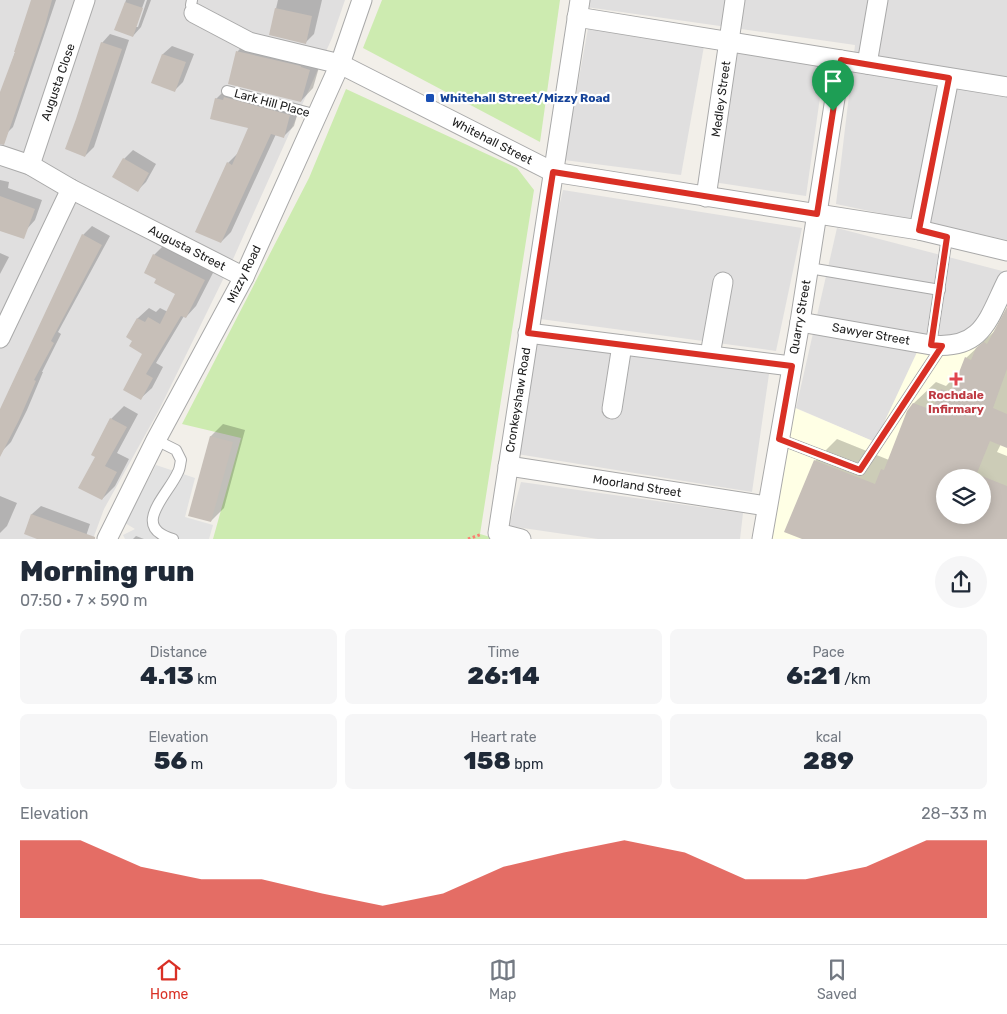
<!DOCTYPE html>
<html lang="en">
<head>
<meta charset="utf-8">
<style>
  body { margin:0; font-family:Rubik,sans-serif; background:#f6f6f7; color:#1f2937; height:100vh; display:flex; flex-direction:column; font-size:19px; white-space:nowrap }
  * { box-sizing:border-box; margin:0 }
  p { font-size:16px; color:#747a83 }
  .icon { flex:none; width:28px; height:28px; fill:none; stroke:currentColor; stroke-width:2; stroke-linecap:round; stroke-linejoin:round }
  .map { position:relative; height:539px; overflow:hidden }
  .side { display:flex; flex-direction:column; background:#fff; flex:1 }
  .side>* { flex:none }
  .fabs { position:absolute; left:936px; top:469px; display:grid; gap:10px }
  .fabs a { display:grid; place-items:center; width:55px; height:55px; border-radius:50%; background:#fff; box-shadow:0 2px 12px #0003; font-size:25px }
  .pin { position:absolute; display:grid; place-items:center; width:42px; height:42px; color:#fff; margin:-51px -21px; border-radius:50% 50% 50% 0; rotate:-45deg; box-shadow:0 0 5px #0007 }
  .pin .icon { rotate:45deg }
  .round { display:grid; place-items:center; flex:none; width:52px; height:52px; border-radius:26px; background:#f6f6f7 }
  .overview { display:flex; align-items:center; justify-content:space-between; height:85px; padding:0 20px }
  h1 { font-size:28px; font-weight:800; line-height:38px }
  .metrics { display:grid; grid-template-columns:repeat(3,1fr); gap:8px; height:85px; padding:5px 20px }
  .metrics div { display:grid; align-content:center; border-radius:8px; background:#f6f6f7; text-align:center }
  .metrics b { font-size:25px; font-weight:800 }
  .metrics small { font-size:14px; font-weight:400 }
  .metrics p { font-size:14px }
  .chart { height:140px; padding:10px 20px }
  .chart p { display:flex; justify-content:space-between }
  .chart svg { width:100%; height:90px; margin-top:5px; fill:#d93025; opacity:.7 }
  .tab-bar { display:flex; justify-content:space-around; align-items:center; height:70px; border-top:1px solid #e0e1e3; background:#fff; font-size:14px; color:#747a83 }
  .tab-bar a { display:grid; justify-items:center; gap:2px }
  .tab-bar .active { color:#d93025 }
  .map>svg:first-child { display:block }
</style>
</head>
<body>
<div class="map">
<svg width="1007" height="539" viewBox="0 0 1007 539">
  <rect width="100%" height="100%" fill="#f2efe9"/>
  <g fill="#e0dfdf">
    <path d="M0,0H345L332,38L234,257L159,410L104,509L93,539H0Z"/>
    <path d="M587,0H1007V240L836,204L855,45L586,7Z"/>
    <path d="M589,23L704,46L681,175L564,160Z"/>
    <path d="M736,47L825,62L806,196L713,182Z"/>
    <path d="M563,190L802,228L776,351L533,318Z"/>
    <path d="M837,228L1006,272L973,332L875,442L796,408Z"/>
    <path d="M536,343L769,374L752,492L517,454Z"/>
    <path d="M521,482L743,513L740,539H598L509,526Z"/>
  </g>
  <path fill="#ffffe5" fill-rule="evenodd" d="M1007,272V539H772L795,408L875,442L918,350L966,347ZM945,478H982V515H945Z"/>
  <g fill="#cdebb0">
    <path d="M382,0H560L540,142L363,48Z"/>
    <path d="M346,89L517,168L534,190L480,534L497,539H213L241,438L182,424L309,178Z"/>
  </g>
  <path fill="#e2e2e2" d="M156,465L195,478L185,517L213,525L209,539H125L123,535L135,529L125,523Z"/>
  <g fill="#0003" fill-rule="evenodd">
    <path d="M32,0H56L13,127L7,133L0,131V99Z"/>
    <path d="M126,0H145L135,27H138L147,0H151L141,27L133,36L116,30Z"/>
    <path d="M278,0H322L314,34L305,43L270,34Z"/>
    <path d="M110,34L129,40L94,147L85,156L102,43Z"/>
    <path d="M250,38L322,57L313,88L301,101L229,83L238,51Z"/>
    <path d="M172,46L194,54L183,82L175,90L153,82L163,54Z"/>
    <path d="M235,88L300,105L294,126L284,136L276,134L231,232L221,242L228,163L238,153L250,128L216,99L226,89L233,91Z"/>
    <path d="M133,150L156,164L146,182L138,190L114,176L124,159Z"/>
    <path d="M0,180L9,182L8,188L42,200L35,220L27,229L0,214Z"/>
    <path d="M92,226L110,236L58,332L61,334L42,372H43L27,410L11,442L2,451L0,450V411L83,235Z"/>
    <path d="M165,244L215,269L196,306L186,317L184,316L156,363L163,367L152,388L141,398L144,354L134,341L127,337L138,318L149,308L156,312L160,308L168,312L177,293L158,278L154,255Z"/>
    <path d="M0,253L9,257L0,274Z"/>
    <path d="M1007,314V447L1001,444L997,452L1007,456V539H806L786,531L815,461L837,439L889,460L914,403L936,382L946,386L961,370L966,358L997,329ZM945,478H982V515H945Z"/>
    <path d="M124,406L138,414L117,453L129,459L115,486L102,499L96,457L111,419Z"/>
    <path d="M223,424L245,430L224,508L211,521V436Z"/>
    <path d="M0,496L17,503L7,526L0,533Z"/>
    <path d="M41,506L90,524L85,539H41L25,533L32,514Z"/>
    <path d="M136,536L144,539H133Z"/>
  </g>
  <g fill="#c7bfb8">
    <path d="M31,0H52L45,26L4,145L0,144V92L15,52H14Z"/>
    <path d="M125,2L143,8L133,37L114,30Z"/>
    <path d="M275,8L312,16L306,44L269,35Z"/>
    <path d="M101,42L122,49L85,157L65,149L76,119Z"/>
    <path d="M236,51L301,66V67L310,70L301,102L228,84Z"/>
    <path d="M162,54L186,62L175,92L151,83Z"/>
    <path d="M224,97L290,115L284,138L271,134L221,243L195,232L227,162L232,165L248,128L210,119L215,98L223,100Z"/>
    <path d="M123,158L149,173L138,192L112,177Z"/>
    <path d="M0,196L35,209L24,239L0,231Z"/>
    <path d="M82,234L102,245L51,341L54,343L34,380L36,381L19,420L0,457V409Z"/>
    <path d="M153,254L205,280L186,318L181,316L146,374L153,378L141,400L123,390L142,354L129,346L132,341L126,337L137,318L145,322L148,317L160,324L175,294L154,283L156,279L144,273Z"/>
    <path d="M1007,307V369L993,408L1007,414V448L990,441L975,478H945V515H982V476L1007,486V539H802L784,532L814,460L875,484L881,469L884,470L907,411L913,403L932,410L941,389L951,393L965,357L971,360L976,348L984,342L987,344Z"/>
    <path d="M110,418L127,427L105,466L117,472L102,500L78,488L95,457L91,455Z"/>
    <path d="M210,436L233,442L211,522L188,516Z"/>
    <path d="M31,514L95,537V539H37L24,534Z"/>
  </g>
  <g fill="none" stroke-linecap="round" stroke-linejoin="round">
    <defs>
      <g id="lane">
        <path d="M192,0L191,5L194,13"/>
        <path d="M227,91L317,115"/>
        <path d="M809,268L940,290"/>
        <path d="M931,345L947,237"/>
        <path d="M779,439L860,470L942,346"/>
        <path d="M156,440L176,450L181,460C180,464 180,469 178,472C169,494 129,527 173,539"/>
      </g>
      <g id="street">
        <path d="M194,13L249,42L340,64L553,172L919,230L1007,251"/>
        <path d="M577,17L1007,87"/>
        <path d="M867,64L878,0"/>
        <path d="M0,155L30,165L71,189L244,277"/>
        <path d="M30,165L85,0"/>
        <path d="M706,197L735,0"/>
        <path d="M919,230L949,78"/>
        <path d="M800,322L931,345C983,350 988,319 1007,281"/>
        <path d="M528,333L791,366"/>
        <path d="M0,338L71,189"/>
        <path d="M710,355L723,282"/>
        <path d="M612,409L622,345"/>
        <path d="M508,466L767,506"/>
        <path d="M107,539L156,440L244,277L340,64L362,0"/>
        <path d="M521,539L498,533L580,0"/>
        <path d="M762,539L800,322L841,60"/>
      </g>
    </defs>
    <use href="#lane" stroke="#a9a9a9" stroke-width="12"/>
    <use href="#street" stroke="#a9a9a9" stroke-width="21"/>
    <path stroke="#fa8072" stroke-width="3" stroke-dasharray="2.5 2.5" stroke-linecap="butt" d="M468,539L482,534"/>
    <use href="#lane" stroke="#fff" stroke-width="10"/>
    <use href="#street" stroke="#fff" stroke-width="19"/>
  </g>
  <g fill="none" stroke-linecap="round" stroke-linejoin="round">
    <defs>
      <path id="route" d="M841,60L949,78L919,230L947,237L931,345L942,346L860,470L779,439L792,366L528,333L553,172L817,214Z"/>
    </defs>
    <use href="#route" stroke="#fff" stroke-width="10"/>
    <use href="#route" stroke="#d93025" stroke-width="6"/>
  </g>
  <rect fill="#1a4fb4" stroke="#fff" stroke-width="2" x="425" y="93" width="10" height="10" rx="2.5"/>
  <path fill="#e0444e" stroke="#fff" stroke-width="2" d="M953.5 371.5h5v5h5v5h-5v5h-5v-5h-5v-5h5z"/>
  <g text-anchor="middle" stroke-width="4.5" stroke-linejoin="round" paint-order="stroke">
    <g font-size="12" fill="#222" stroke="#fff">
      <text transform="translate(58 82) rotate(-71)" y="4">Augusta Close</text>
      <text transform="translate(721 99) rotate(-82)" y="4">Medley Street</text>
      <text transform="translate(272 103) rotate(15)" y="4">Lark Hill Place</text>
      <text transform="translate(492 141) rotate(27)" y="4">Whitehall Street</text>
      <text transform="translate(187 248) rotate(27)" y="4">Augusta Street</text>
      <text transform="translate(244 274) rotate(-64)" y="4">Mizzy Road</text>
      <text transform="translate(800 317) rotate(-80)" y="4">Quarry Street</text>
      <text transform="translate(871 334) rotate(10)" y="4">Sawyer Street</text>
      <text transform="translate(518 400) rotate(-81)" y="4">Cronkeyshaw Road</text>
      <text transform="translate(637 486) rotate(9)" y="4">Moorland Street</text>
    </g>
    <g font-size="12" font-weight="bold" fill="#164399" stroke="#fff" text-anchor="start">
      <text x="440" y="102">Whitehall Street/Mizzy Road</text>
    </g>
    <g font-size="12" font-weight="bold" fill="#be3a42" stroke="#fff">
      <text x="956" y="399">Rochdale<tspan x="956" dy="14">Infirmary</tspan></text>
    </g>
  </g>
</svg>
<div class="fabs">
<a><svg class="icon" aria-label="layers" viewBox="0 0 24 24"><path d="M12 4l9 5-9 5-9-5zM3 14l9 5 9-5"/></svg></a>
</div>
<div class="pin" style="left:833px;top:111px;background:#1e9e55"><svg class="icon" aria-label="arrive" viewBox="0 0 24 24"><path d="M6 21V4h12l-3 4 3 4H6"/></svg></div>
</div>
<section class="side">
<div class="overview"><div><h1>Morning run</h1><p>07:50 · 7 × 590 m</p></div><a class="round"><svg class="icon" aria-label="share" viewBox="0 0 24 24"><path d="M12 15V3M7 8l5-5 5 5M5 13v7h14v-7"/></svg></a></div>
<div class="metrics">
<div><p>Distance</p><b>4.13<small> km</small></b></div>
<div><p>Time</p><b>26:14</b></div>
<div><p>Pace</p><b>6:21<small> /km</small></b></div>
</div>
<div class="metrics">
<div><p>Elevation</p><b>56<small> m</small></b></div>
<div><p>Heart rate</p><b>158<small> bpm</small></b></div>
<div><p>kcal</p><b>289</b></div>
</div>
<div class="chart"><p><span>Elevation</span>28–33 m</p>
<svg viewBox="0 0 160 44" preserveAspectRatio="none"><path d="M0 44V6L10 6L20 19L30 25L40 25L50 32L60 38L70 32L80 19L90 12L100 6L110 12L120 25L130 25L140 19L150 6L160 6V44z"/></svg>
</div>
</section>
<nav class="tab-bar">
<a class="active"><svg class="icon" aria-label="home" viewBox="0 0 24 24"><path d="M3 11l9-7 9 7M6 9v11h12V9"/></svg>Home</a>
<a><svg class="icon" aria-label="map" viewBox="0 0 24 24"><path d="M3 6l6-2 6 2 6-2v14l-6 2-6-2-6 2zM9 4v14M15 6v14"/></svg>Map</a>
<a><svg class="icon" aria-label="saved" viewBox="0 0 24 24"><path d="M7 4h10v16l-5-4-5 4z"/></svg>Saved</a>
</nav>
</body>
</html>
